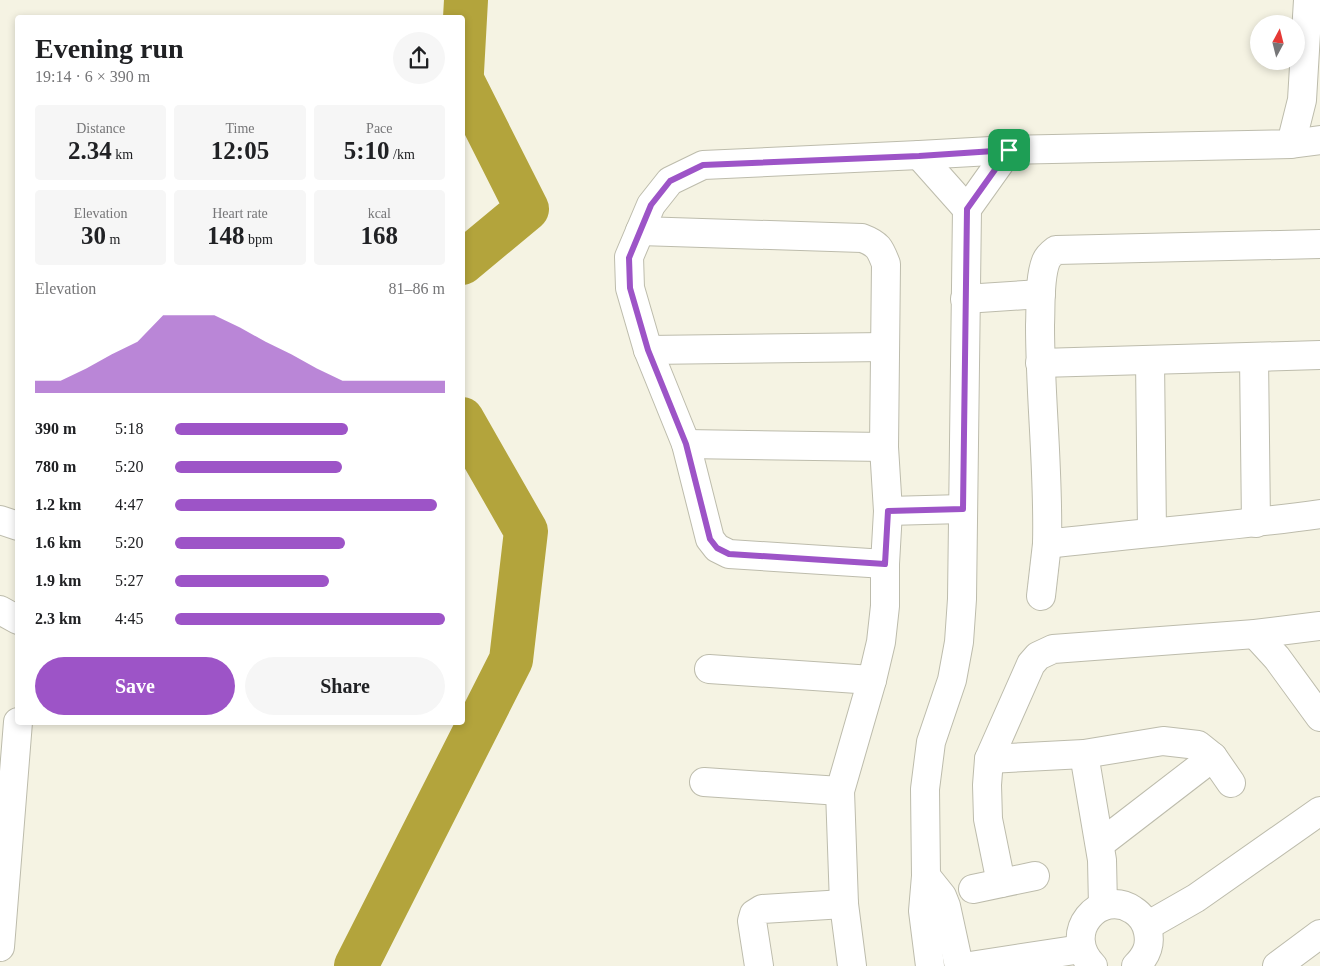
<!DOCTYPE html>
<html lang="en">
<head>
<meta charset="utf-8">
<style>
  body { margin:0; font-family:Georgia,serif; background:#f6f6f6; color:#202124; height:100vh; display:flex; flex-direction:column; font-size:19px; white-space:nowrap }
  * { box-sizing:border-box; margin:0 }
  p { font-size:16px; color:#757577 }
  .icon { flex:none; width:28px; height:28px; fill:none; stroke:currentColor; stroke-width:2; stroke-linecap:round; stroke-linejoin:round }
  .map { position:relative; flex:1; overflow:hidden }
  .side { position:absolute; left:15px; top:15px; width:450px; height:710px; display:flex; flex-direction:column; background:#fff; border-radius:5px; box-shadow:0 2px 8px #0003 }
  .side>* { flex:none }
  .needle { width:32px; rotate:7deg }
  .controls { position:absolute; left:1250px; top:15px; display:grid; gap:10px }
  .controls a { display:grid; place-items:center; width:55px; height:55px; border-radius:50%; background:#fff; box-shadow:0 2px 8px #0003; font-size:25px }
  .pin { position:absolute; display:grid; place-items:center; width:42px; height:42px; color:#fff; margin:-21px; border-radius:10px; box-shadow:0 2px 8px #0006 }
  .round { display:grid; place-items:center; flex:none; width:52px; height:52px; border-radius:26px; background:#f6f6f6 }
  .summary { display:flex; align-items:center; justify-content:space-between; height:85px; padding:0 20px }
  h1 { font-size:28px; font-weight:800; line-height:38px }
  .stats { display:grid; grid-template-columns:repeat(3,1fr); gap:8px; height:85px; padding:5px 20px }
  .stats div { display:grid; align-content:center; border-radius:5px; background:#f6f6f6; text-align:center }
  .stats b { font-size:25px; font-weight:800 }
  .stats small { font-size:14px; font-weight:400 }
  .stats p { font-size:14px }
  .chart { height:140px; padding:10px 20px }
  .chart p { display:flex; justify-content:space-between }
  .chart svg { width:100%; height:90px; margin-top:5px; fill:#9d54c7; opacity:.7 }
  .button { display:flex; gap:10px; margin-top:auto; padding:10px 20px }
  .button a { flex:1; height:58px; border-radius:30px; background:#9d54c7; color:#fff; font-size:20px; font-weight:800; line-height:58px; text-align:center }
  .button a+a { background:#f6f6f6; color:#202124 }
  ul { padding:0 20px; list-style:none; font-size:16px }
  li { display:grid; grid-template-columns:80px 60px 1fr; align-items:center; height:38px }
  li i { height:12px; border-radius:6px; background:#9d54c7 }
  .map>svg:first-child { display:block }
</style>
</head>
<body>
<div class="map">
<svg width="1320" height="966" viewBox="0 0 1320 966">
  <rect width="100%" height="100%" fill="#f5f3e3"/>
  <g fill="none" stroke-linecap="round" stroke-linejoin="round">
    <g stroke="#b3a43c" stroke-width="44">
      <path d="M462,72L466,0"/>
      <path d="M462,80L527,209L462,263"/>
      <path d="M356,966L511,660L526,531L462,419"/>
    </g>
    <defs>
      <g id="minor">
        <path d="M1291,144L1320,140"/>
        <path d="M919,155L967,209"/>
        <path d="M640,231L862,238C878,244 880,248 886,264L884,447L888,511L885,564V606L881,642L872,680L840,791L844,904L852,966"/>
        <path d="M1320,244L1056,250C1052,253 1048,256 1046,261C1039,279 1041,306 1040,325C1040,398 1049,471 1047,544C1138,533 1229,527 1320,514"/>
        <path d="M965,299L1041,294"/>
        <path d="M648,350L885,347"/>
        <path d="M1254,357L1256,523"/>
        <path d="M1150,360L1152,532"/>
        <path d="M1040,363L1320,355"/>
        <path d="M686,444L884,447"/>
        <path d="M888,511L963,509"/>
        <path d="M0,520L18,526"/>
        <path d="M885,564L729,554L717,548L710,539L686,444L648,350L630,288L629,257L651,205L670,181L703,165L919,155L1009,150L1291,144L1302,100L1308,0"/>
        <path d="M1041,596L1047,544"/>
        <path d="M0,610L18,620"/>
        <path d="M1255,634L1277,658L1320,717"/>
        <path d="M709,669L872,680"/>
        <path d="M1084,754L1102,860L1103,906"/>
        <path d="M989,759L1084,754L1163,741L1198,745L1213,757L1231,783"/>
        <path d="M704,782L840,791"/>
        <path d="M1100,844L1213,757"/>
        <path d="M926,876L942,896L946,906L959,966"/>
        <path d="M1001,883L988,819L987,785L989,759L1031,664L1038,656L1053,649L1255,634L1320,626"/>
        <path d="M973,889L1035,876"/>
        <path d="M1147,926L1196,898L1320,811"/>
        <path d="M0,947L18,722"/>
        <path d="M759,966L752,921L754,914L762,909L844,904"/>
        <path d="M930,966L923,911L926,876L925,789L931,742L952,680L959,642L962,599L967,209L1009,150"/>
        <path d="M970,966L1081,949"/>
        <path d="M1093,966C1060,933 1100,888 1133,910C1141,915 1146,922 1148,932C1151,946 1146,956 1136,966"/>
        <path d="M1277,966L1320,934"/>
      </g>
    </defs>
    <use href="#minor" stroke="#bdbcac" stroke-width="30"/>
    <use href="#minor" stroke="#fff" stroke-width="28"/>
  </g>
  <g fill="none" stroke-linecap="round" stroke-linejoin="round">
    <defs>
      <path id="route" d="M1009,150L967,209L963,509L888,511L885,564L729,554L717,548L710,539L686,444L648,350L630,288L629,258L651,205L670,181L703,165L919,156Z"/>
    </defs>
    <use href="#route" stroke="#fff" stroke-width="10"/>
    <use href="#route" stroke="#9d54c7" stroke-width="6"/>
  </g>
</svg>
<div class="controls">
<a><svg class="needle" viewBox="-14 -14 28 28"><path d="M0-13l5 13h-10z" fill="#e53935"/><path d="M0 13l5-13h-10z" fill="#757577"/></svg></a>
</div>
<div class="pin" style="left:1009px;top:150px;background:#1e9e55"><svg class="icon" aria-label="arrive" viewBox="0 0 24 24"><path d="M6 21V4h12l-3 4 3 4H6"/></svg></div>
<section class="side">
<div class="summary"><div><h1>Evening run</h1><p>19:14 · 6 × 390 m</p></div><a class="round"><svg class="icon" aria-label="share" viewBox="0 0 24 24"><path d="M12 15V3M7 8l5-5 5 5M5 13v7h14v-7"/></svg></a></div>
<div class="stats">
<div><p>Distance</p><b>2.34<small> km</small></b></div>
<div><p>Time</p><b>12:05</b></div>
<div><p>Pace</p><b>5:10<small> /km</small></b></div>
</div>
<div class="stats">
<div><p>Elevation</p><b>30<small> m</small></b></div>
<div><p>Heart rate</p><b>148<small> bpm</small></b></div>
<div><p>kcal</p><b>168</b></div>
</div>
<div class="chart"><p><span>Elevation</span>81–86 m</p>
<svg viewBox="0 0 160 44" preserveAspectRatio="none"><path d="M0 44V38L10 38L20 32L30 25L40 19L50 6L60 6L70 6L80 12L90 19L100 25L110 32L120 38L130 38L140 38L150 38L160 38V44z"/></svg>
</div>
<ul>
<li><b>390 m</b>5:18<i style="width:64%"></i></li>
<li><b>780 m</b>5:20<i style="width:62%"></i></li>
<li><b>1.2 km</b>4:47<i style="width:97%"></i></li>
<li><b>1.6 km</b>5:20<i style="width:63%"></i></li>
<li><b>1.9 km</b>5:27<i style="width:57%"></i></li>
<li><b>2.3 km</b>4:45<i style="width:100%"></i></li>
</ul>
<div class="button"><a>Save</a><a>Share</a></div>
</section>
</div>
</body>
</html>
